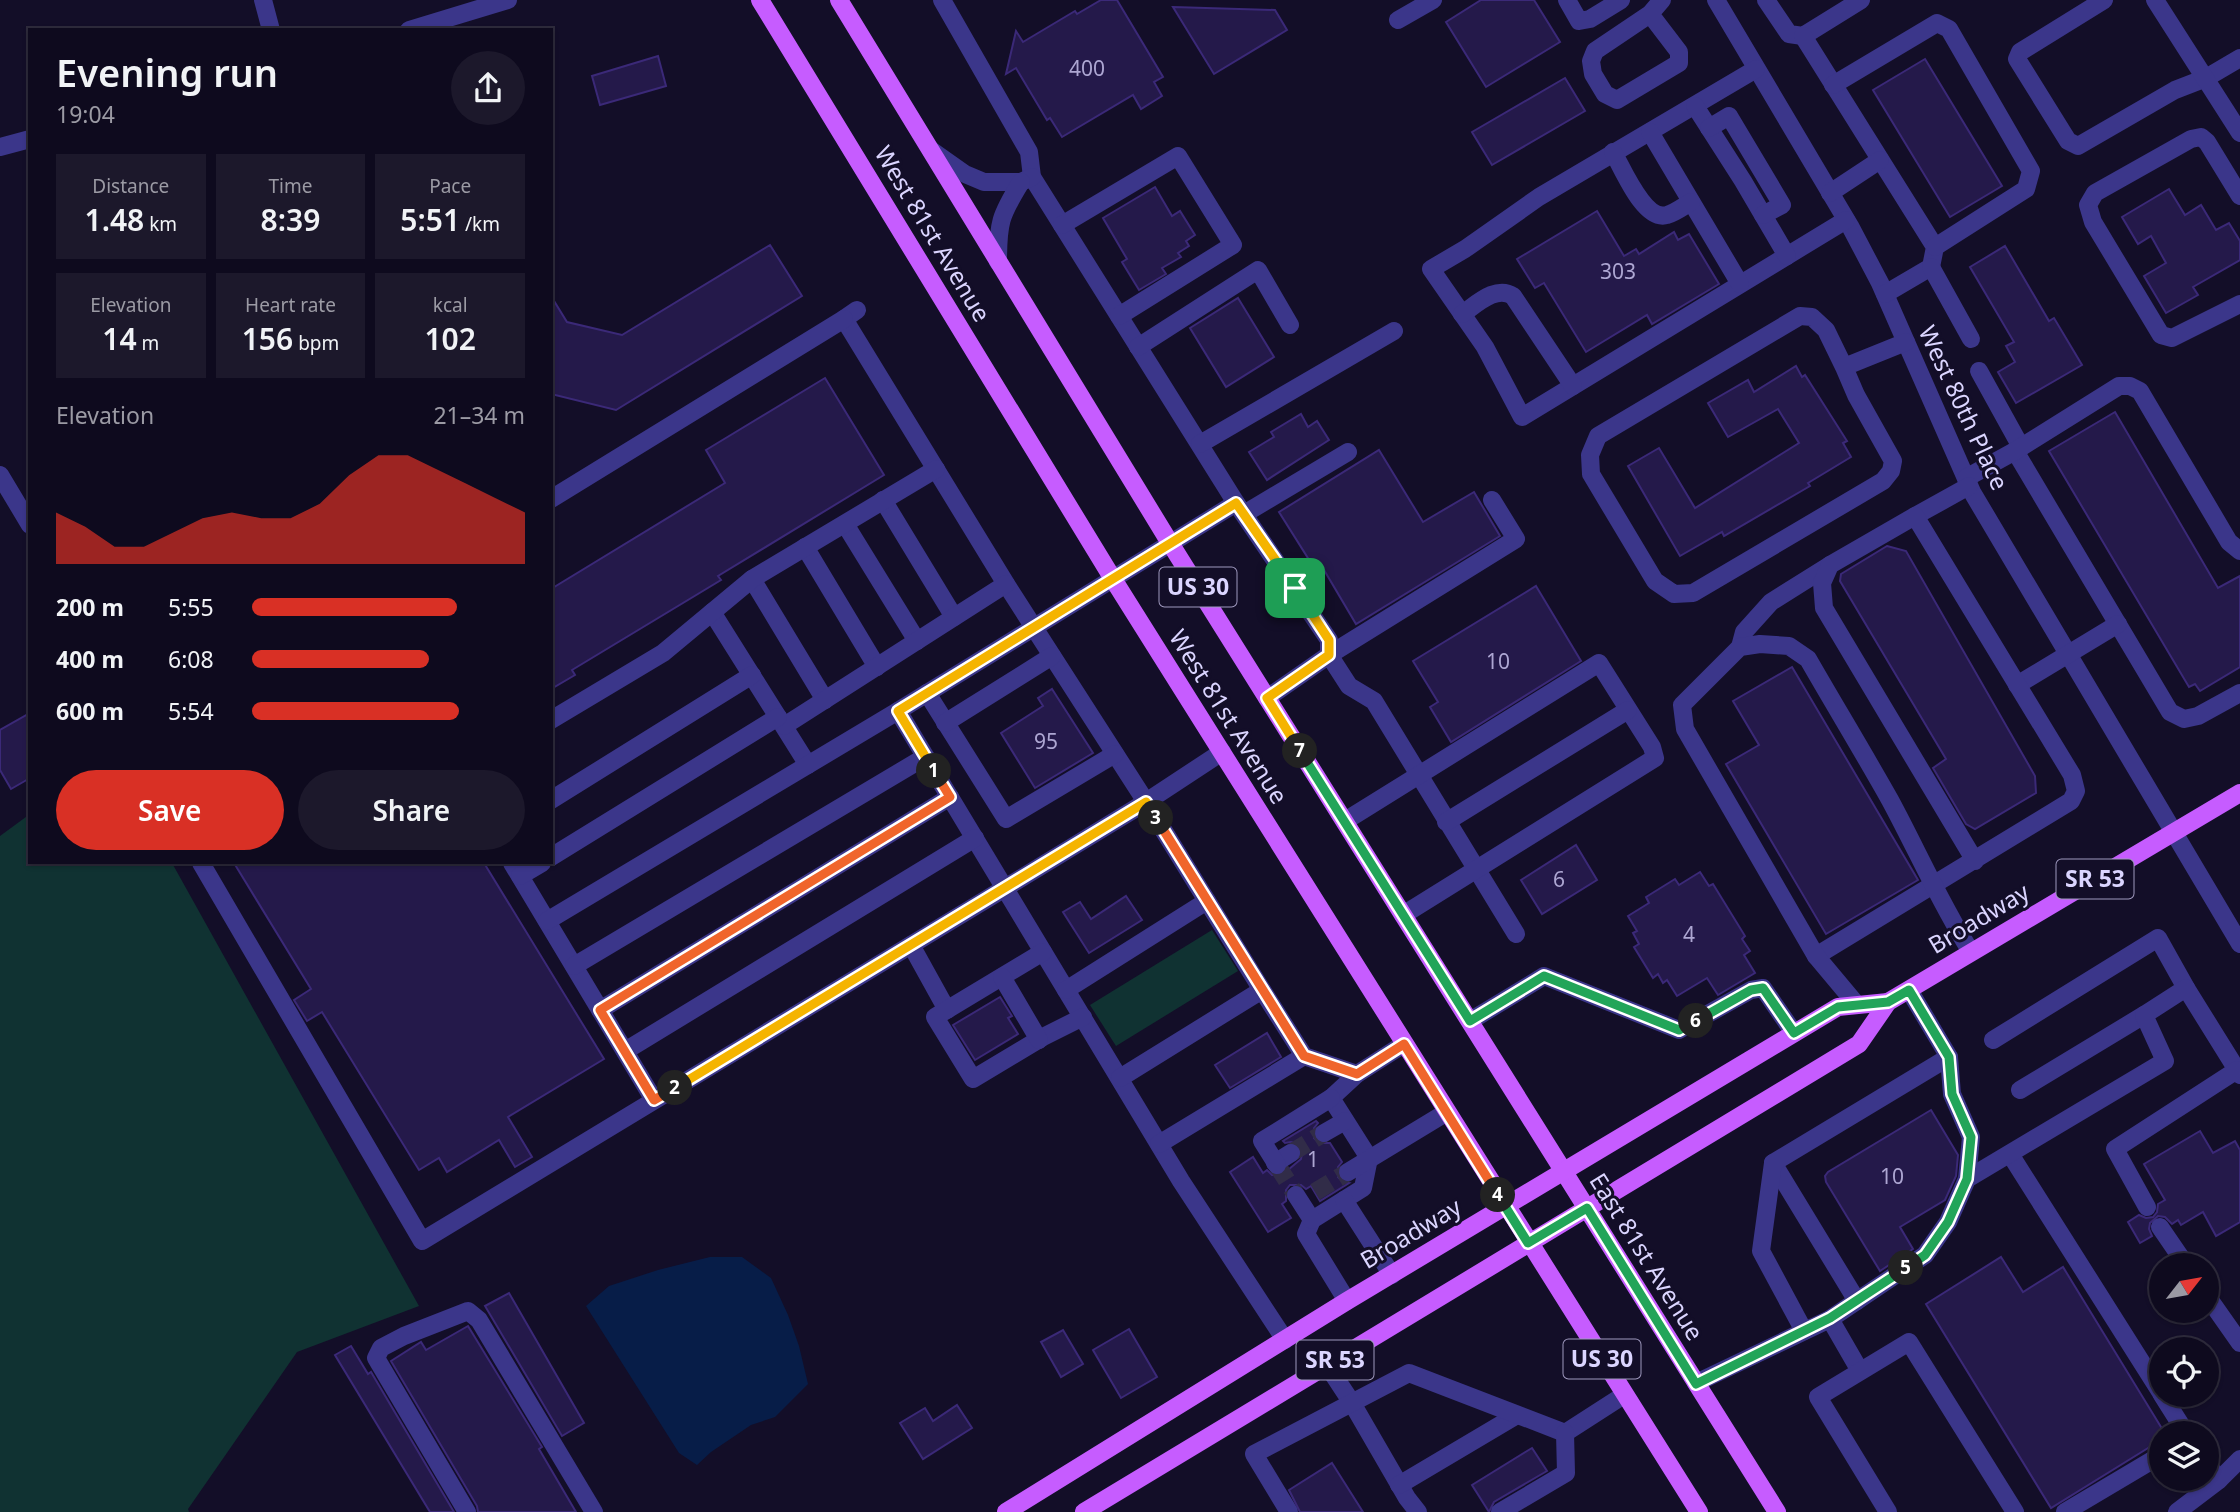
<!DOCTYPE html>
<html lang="en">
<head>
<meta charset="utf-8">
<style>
  body { margin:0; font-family:"Noto Sans",sans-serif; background:#1c182b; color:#f1f3f6; height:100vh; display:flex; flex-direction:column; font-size:26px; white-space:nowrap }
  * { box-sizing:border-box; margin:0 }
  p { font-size:23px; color:#9b9aa4 }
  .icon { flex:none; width:38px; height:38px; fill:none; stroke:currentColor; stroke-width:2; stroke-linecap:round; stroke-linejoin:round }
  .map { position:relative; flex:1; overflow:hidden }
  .panel { position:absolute; left:28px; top:28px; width:525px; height:836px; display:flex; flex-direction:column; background:#0e0a1e; border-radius:0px; box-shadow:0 2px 5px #0004,0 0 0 2px #2e2b3c }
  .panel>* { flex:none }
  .needle { width:46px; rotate:59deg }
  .controls { position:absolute; left:2149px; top:1253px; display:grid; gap:14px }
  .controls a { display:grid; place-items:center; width:70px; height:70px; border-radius:50%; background:#0e0a1e; box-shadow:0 2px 5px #0004,0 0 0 2px #2e2b3c; font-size:35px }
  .pin { position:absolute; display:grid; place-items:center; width:60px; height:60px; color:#fff; margin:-30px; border-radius:14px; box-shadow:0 4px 10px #0006 }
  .km { position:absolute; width:35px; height:35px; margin:-18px; border-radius:50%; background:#222; color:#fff; font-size:19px; line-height:35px; text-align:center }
  .round { display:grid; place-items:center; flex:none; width:74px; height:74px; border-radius:37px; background:#1c182b }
  .overview { display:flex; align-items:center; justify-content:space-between; height:119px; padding:0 28px }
  h1 { font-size:38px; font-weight:600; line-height:52px }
  .metrics { display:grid; grid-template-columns:repeat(3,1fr); gap:10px; height:119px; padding:7px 28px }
  .metrics div { display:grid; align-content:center; border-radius:0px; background:#1c182b; text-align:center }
  .metrics b { font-size:30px; font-weight:600 }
  .metrics small { font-size:19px; font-weight:400 }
  .metrics p { font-size:19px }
  .chart { height:196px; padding:14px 28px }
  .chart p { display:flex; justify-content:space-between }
  .chart svg { width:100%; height:126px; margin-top:7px; fill:#d93025; opacity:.7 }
  .button { display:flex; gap:14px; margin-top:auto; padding:14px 28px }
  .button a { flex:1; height:80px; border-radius:42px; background:#d93025; color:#fff; font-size:28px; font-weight:600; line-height:80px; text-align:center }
  .button a+a { background:#1c182b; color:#f1f3f6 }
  ul { padding:0 28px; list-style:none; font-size:23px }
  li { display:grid; grid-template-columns:112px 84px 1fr; align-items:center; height:52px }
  li i { height:18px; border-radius:9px; background:#d93025 }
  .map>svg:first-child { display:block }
</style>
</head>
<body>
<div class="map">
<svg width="2240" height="1512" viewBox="0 0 2240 1512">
  <rect width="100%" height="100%" fill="#130e28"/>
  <g fill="#103232">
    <path d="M30,814V863H172L419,1306L297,1352L188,1509L189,1512H0V836Z"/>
    <path d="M1212,930L1238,971L1116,1046L1090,1005Z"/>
  </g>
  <path fill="#071d48" d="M710,1257H742L771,1278L788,1315L799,1346L808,1384L775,1417L751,1425L711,1452L697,1465L679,1453L586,1306L609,1286L658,1270Z"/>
  <g fill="#24194a" stroke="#3b2978" stroke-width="2">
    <path d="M1101,0H1117L1163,77L1154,82L1162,96L1141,109L1133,95L1062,137L1050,118L1047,120L1016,68L1006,74L1016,31L1023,42L1075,11L1077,14Z"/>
    <path d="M1481,0H1534L1560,42L1486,87L1446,22Z"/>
    <path d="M1173,7L1275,10L1287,30L1214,74Z"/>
    <path d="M658,56L666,86L600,105L592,76Z"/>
    <path d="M1925,59L2002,186L1950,217L1873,90Z"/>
    <path d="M1565,78L1585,111L1492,165L1472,132Z"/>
    <path d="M1155,187L1172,216L1180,211L1195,235L1186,241L1189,246L1178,253L1181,257L1162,268L1166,274L1139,290L1122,262L1127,259L1103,218Z"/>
    <path d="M2169,189L2185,215L2201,205L2216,230L2229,223L2240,241V260L2193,287L2198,295L2166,313L2144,276L2166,263L2151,236L2138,244L2122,217Z"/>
    <path d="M1597,211L1624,256L1636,249L1639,254L1674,232L1678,240L1689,234L1719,284L1652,324L1647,315L1586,352L1544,283L1535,288L1517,259Z"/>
    <path d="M770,245L802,296L616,410L551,394V296L567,322L622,335Z"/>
    <path d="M2005,246L2049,321L2054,318L2082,365L2016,403L1998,372L2015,362L2006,346L2014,342L1970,267Z"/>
    <path d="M1238,298L1274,357L1226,387L1190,328Z"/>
    <path d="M1796,366L1802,377L1805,375L1847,441L1843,443L1851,457L1808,483L1810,486L1724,536L1722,532L1680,556L1628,466L1659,448L1695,508L1799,443L1778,409L1728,437L1708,403L1748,380L1754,392Z"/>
    <path d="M825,378L884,475L718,576L721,580L572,670L575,675L551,689V589L725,483L706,450Z"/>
    <path d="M2115,412L2218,588L2240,576V667L2200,691L2195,684L2189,687L2049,451Z"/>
    <path d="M1301,414L1308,427L1317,421L1329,440L1267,480L1249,452L1274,437L1271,432Z"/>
    <path d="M1379,450L1423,522L1474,492L1500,536L1356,624L1324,570L1318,574L1279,512Z"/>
    <path d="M1887,546L1906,551L2035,776L2036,793L1975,829L1966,824L1933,768L1946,759L1840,581L1841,574Z"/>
    <path d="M1536,586L1581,661L1451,742L1430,707L1438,702L1413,661Z"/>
    <path d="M1792,667L1918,880L1826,934L1726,764L1759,745L1733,701Z"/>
    <path d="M1052,689L1093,753L1035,788L1001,733L1043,706L1038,698Z"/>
    <path d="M30,713V778L11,789L0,770V730Z"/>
    <path d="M1576,845L1597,880L1542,914L1521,880Z"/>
    <path d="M234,863H484L604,1059L508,1117L532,1157L515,1167L499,1140L447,1172L439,1158L419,1170L322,1012L307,1021L294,1000L311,989Z"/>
    <path d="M1700,872L1709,886L1713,884L1745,936L1742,939L1750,951L1744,955L1755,973L1718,995L1707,978L1677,996L1667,980L1663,983L1658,974L1653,978L1634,947L1639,944L1633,933L1637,931L1628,916L1649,903L1646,897L1675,879L1679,885Z"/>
    <path d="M1126,896L1142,920L1089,953L1063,912L1080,902L1091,919Z"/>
    <path d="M1000,997L1012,1016L1008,1018L1018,1034L975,1060L953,1025Z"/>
    <path d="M1267,1033L1281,1057L1230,1088L1215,1065Z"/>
    <path d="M1931,1110L1958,1155L1956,1176L1945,1200L1900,1227L1913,1249L1880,1271L1826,1182L1825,1176L1828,1172Z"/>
    <path d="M1316,1121L1318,1123L1314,1128V1138L1319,1143H1330L1342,1162L1338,1167V1177L1343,1182L1349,1183L1320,1201L1311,1186L1306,1189L1301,1185H1290L1286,1190V1201L1282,1204L1291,1218L1268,1232L1230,1172L1253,1157L1263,1173L1267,1170L1272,1175H1282L1301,1159L1302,1153L1297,1143L1291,1142L1285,1143L1283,1141Z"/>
    <path d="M2200,1131L2213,1153L2235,1141L2240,1150V1222L2216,1236L2203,1212L2181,1225L2178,1220L2172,1224L2165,1217L2158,1216L2150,1223L2149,1229L2152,1236L2140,1243L2128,1222L2139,1215L2146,1218L2153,1217L2157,1212L2158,1204L2165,1200L2144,1164Z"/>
    <path d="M2001,1257L2023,1292L2063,1267L2161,1427V1440L2051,1508L1926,1304Z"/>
    <path d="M509,1293L584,1423L562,1436L485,1306Z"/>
    <path d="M468,1326L542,1447L539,1449L576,1512H478L477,1506L391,1361L421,1342L426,1350Z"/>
    <path d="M1129,1329L1157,1377L1121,1398L1093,1350Z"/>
    <path d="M1063,1330L1083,1364L1061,1377L1041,1342Z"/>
    <path d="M351,1346L368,1374L371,1372L454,1512H430L335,1355Z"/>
    <path d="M957,1405L972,1428L923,1459L900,1423L925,1408L933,1421Z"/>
    <path d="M1532,1448L1547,1471L1494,1502L1489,1512L1472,1485Z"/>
    <path d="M1332,1463L1363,1512H1300L1289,1490Z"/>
  </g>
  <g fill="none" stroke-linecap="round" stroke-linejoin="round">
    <g stroke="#312c48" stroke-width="18" stroke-dasharray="18 9" stroke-linecap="butt">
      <path d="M1291,1153L1324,1133"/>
      <path d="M1277,1165L1296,1195"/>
      <path d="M1315,1192L1348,1172"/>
    </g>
    <g stroke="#3b368a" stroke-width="18">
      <path d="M263,0L271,30"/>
      <path d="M942,0L1029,152L1032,177L1236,503L1329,640V655"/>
      <path d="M1567,0L1579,21L1590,19L1621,0"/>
      <path d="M1716,0L1850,226L1880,283L1972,492L2240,944"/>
      <path d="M1766,0L1789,34L1803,36L1861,0"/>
      <path d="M2104,0L2020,52L2017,59L2068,141L2078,146L2175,90L2206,78L2240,58"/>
      <path d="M2155,0L2240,133"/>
      <path d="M1650,14L1679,52V63L1617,100L1605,94L1593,74L1591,61L1595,51L1650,14L1662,0"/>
      <path d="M1398,20L1433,0"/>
      <path d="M409,30L508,0"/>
      <path d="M1803,36L1935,247L1931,267L1885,294"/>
      <path d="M1756,69L1539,197L1465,249L1431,269L1485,347L1522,417L1846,220"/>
      <path d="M1833,85L1937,23L1949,29L2031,171L2026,189L1935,247"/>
      <path d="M1695,106L1743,181L1787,256"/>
      <path d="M1709,128L1729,116L1782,205L1763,215"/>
      <path d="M1650,132L1740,284"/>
      <path d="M0,147L30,139"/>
      <path d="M931,150L965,174L984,182H1021L1032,177"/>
      <path d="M1613,152C1623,169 1644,222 1667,215C1675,213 1684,206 1691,202"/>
      <path d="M1830,193L1880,160"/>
      <path d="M2240,196L2207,142L2201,137L2191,139L2095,193L2088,205L2093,222L2161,335L2172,338L2240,304"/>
      <path d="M1062,225L1178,156L1233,245L1119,316"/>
      <path d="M998,262C998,223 1000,216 1021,182"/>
      <path d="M1931,267L1971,339"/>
      <path d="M857,310L844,319L1006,584L1146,802L1262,990"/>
      <path d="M1462,314C1477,304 1496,285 1513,296L1573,386"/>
      <path d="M1138,347L1258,270L1290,325"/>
      <path d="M1844,367L1826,330L1812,317L1800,316L1598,436L1590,455L1591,474L1655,581L1674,594L1693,593L1883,481L1891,471L1893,461L1856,395L1844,367L1906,342"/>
      <path d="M1979,371L2021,447"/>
      <path d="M1200,444L1394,331"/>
      <path d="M2015,451L2170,712L2184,719L2198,716L2240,693"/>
      <path d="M0,475L30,525"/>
      <path d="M1966,478L2015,451L2119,386H2130L2140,391L2229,542L2240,551"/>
      <path d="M551,499L844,319"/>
      <path d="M883,500L954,617"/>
      <path d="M1236,503L898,711L1181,1181L1285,1340"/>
      <path d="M1244,514L1348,452"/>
      <path d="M1915,516L1969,486"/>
      <path d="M845,524L917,641"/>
      <path d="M805,547L877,667"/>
      <path d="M752,579L825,700"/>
      <path d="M712,612L808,765"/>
      <path d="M1740,647L1744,632L1771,602L1830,565"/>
      <path d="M1329,655L1516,539L1492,500"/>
      <path d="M2017,685L2118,624"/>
      <path d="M927,693L1006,819L1115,754"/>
      <path d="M1267,698L1329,655L1349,686L1374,701L1516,934"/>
      <path d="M551,720L663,653L752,579L936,469"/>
      <path d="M945,723L1052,656"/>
      <path d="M784,726L1006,584"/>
      <path d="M551,800L752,675"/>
      <path d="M1345,821L1599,663L1652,747L1655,758L1403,915"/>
      <path d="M1446,822L1628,710"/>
      <path d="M551,857L778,717"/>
      <path d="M201,863L422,1241L1005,888L1146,802L1222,752"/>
      <path d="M512,863L654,1100"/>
      <path d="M520,876L542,863"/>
      <path d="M547,921L898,711"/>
      <path d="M911,945L947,1010"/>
      <path d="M1043,952L935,1017L973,1079L1043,1037L1083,1017"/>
      <path d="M1816,956C1901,905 1986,853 2071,801L2076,791L2072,775L1915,516L1830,565L1822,583L1824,608L1975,861"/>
      <path d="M574,966L925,757"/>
      <path d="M1002,977L1039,1040"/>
      <path d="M1066,990L1207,901"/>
      <path d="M1857,1005L1816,956L1685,729L1682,705L1740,647L1760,644L1789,646L1808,659C1835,706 1863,752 1890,800C1917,850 1940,903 1971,952"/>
      <path d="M600,1010L950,797"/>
      <path d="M1470,1021L1544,976L1679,1030L1751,990L1763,988L1794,1033"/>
      <path d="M1993,1040L2158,938L2186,988"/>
      <path d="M625,1051L975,838"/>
      <path d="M1357,1074L1404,1044"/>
      <path d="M1120,1078L1262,990L1304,1056L1357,1074L1331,1098L1369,1158L1363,1188L1312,1220L1306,1234L1347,1301"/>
      <path d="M2020,1090L2144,1015"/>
      <path d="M1324,1133L1345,1121"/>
      <path d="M1159,1144L1304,1056"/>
      <path d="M2010,1154L2161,1393"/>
      <path d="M1275,1163L1291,1153"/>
      <path d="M1773,1163L1857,1301"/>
      <path d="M1277,1165L1262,1141L1331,1098"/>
      <path d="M1348,1172L1447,1112"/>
      <path d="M1967,1179L2165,1061L2144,1015L2186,988L2237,1070L2240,1068"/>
      <path d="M1296,1195L1312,1220"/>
      <path d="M1344,1200L1392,1275"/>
      <path d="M2147,1207L2115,1149L2237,1070L2240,1075"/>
      <path d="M2160,1227L2186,1265"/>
      <path d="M2207,1296L2240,1343"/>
      <path d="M1804,1331L1761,1251L1773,1163L1949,1057L1909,990"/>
      <path d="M1327,1365L1352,1403L1407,1498L1418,1512"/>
      <path d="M1860,1371L1830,1319L1925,1255L1948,1222L1967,1179L1971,1137L1952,1094L1949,1057"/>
      <path d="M1696,1383L1830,1319"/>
      <path d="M2162,1395L2186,1433"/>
      <path d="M2207,1463L2219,1480"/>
      <path d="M1399,1485L1517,1415"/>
      <path d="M467,1512L376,1358L381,1348L404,1336L468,1311L479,1320L594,1512"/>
      <path d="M1289,1512L1254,1454L1409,1373L1565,1433L1624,1395"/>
      <path d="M1500,1512L1566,1473L1565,1433"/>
      <path d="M1888,1512L1818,1397L1909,1342L2015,1512"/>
      <path d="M2065,1512L2161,1455"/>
      <path d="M2177,1512L2219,1480L2240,1459"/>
    </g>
    <g stroke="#c65cff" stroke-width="18">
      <path d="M760,0L1113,579L1699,1512"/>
      <path d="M839,0L1170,543L1777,1512"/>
      <path d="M1006,1512L1347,1301L1838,1007L1888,1002"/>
      <path d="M1084,1512L1859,1044L1888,1002L2240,793"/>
    </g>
  </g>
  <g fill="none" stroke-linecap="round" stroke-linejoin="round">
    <defs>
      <path id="split-1" d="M934,771L898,711L1236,503L1295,588"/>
      <path id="split-2" d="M675,1088L654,1100L600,1010L950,797L934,771"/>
      <path id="split-3" d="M675,1088L1146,802L1156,818"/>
      <path id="split-4" d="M1156,818L1304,1056L1357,1074L1404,1044L1498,1195"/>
      <path id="split-5" d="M1498,1195L1528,1243L1587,1208L1696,1384L1830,1318L1906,1268"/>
      <path id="split-6" d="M1696,1021L1751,990L1763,988L1794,1033L1838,1007L1888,1002L1909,990L1949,1057L1952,1094L1971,1137L1967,1179L1948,1222L1925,1255L1906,1268"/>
      <path id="split-7" d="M1300,751L1470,1021L1544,976L1679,1030L1696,1021"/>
      <path id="split-8" d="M1295,588L1329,640V655L1267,698L1300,751"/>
    </defs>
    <use href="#split-1" stroke="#fff" stroke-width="14"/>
    <use href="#split-2" stroke="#fff" stroke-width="14"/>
    <use href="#split-3" stroke="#fff" stroke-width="14"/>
    <use href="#split-4" stroke="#fff" stroke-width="14"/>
    <use href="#split-5" stroke="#fff" stroke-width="14"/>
    <use href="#split-6" stroke="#fff" stroke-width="14"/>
    <use href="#split-7" stroke="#fff" stroke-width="14"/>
    <use href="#split-8" stroke="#fff" stroke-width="14"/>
    <use href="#split-1" stroke="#f5b400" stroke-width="9"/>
    <use href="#split-2" stroke="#f0652b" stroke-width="9"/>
    <use href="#split-3" stroke="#f5b400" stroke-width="9"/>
    <use href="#split-4" stroke="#f0652b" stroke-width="9"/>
    <use href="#split-5" stroke="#22a559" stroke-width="9"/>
    <use href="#split-6" stroke="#22a559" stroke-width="9"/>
    <use href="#split-7" stroke="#22a559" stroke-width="9"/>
    <use href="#split-8" stroke="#f5b400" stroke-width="9"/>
  </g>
  <g text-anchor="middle" stroke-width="6" stroke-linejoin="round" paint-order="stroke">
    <g font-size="21" fill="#ada6d2">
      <text x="1087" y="76">400</text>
      <text x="1618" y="279">303</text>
      <text x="1498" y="669">10</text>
      <text x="1046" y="749">95</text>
      <text x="1559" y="887">6</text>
      <text x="1689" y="942">4</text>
      <text x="1313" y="1167">1</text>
      <text x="1892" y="1184">10</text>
    </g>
    <g fill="#130e28" stroke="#9f99be" stroke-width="2">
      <rect x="1159.5" y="567.5" width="77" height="39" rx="5"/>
      <rect x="2056.5" y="859.5" width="77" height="39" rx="5"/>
      <rect x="1563.5" y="1339.5" width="77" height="39" rx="5"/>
      <rect x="1296.5" y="1340.5" width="77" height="39" rx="5"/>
    </g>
    <g font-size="23" font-weight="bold" fill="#dbd5ff">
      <text x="1198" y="595">US 30</text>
      <text x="2095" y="887">SR 53</text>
      <text x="1602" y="1367">US 30</text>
      <text x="1335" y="1368">SR 53</text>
    </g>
    <g font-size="24" fill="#dbd5ff" stroke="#130e28">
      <text transform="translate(932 234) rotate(59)" y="8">West 81st Avenue</text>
      <text transform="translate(1963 408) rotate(65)" y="8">West 80th Place</text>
      <text transform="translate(1228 717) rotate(58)" y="8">West 81st Avenue</text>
      <text transform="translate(1979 919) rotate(-31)" y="8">Broadway</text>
      <text transform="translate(1411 1234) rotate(-31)" y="8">Broadway</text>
      <text transform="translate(1646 1257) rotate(58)" y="8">East 81st Avenue</text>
    </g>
  </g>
</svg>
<div class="controls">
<a><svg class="needle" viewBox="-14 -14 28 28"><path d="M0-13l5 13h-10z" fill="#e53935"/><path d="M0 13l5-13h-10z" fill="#9b9aa4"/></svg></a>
<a><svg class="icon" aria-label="locate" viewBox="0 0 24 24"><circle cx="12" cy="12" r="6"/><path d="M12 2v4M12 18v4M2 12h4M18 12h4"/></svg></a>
<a><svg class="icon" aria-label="layers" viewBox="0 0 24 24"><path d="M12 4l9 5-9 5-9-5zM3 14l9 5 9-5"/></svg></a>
</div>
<div class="pin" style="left:1295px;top:588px;background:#1e9e55"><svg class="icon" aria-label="arrive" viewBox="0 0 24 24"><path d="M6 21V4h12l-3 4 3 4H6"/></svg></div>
<b class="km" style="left:934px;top:771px">1</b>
<b class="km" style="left:675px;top:1088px">2</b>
<b class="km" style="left:1156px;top:818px">3</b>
<b class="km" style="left:1498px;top:1195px">4</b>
<b class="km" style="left:1906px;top:1268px">5</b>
<b class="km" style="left:1696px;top:1021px">6</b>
<b class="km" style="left:1300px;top:751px">7</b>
<section class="panel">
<div class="overview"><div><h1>Evening run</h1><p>19:04</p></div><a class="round"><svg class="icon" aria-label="share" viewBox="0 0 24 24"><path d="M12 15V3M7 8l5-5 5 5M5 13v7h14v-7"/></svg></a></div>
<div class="metrics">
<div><p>Distance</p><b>1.48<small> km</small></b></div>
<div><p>Time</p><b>8:39</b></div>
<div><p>Pace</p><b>5:51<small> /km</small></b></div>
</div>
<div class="metrics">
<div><p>Elevation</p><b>14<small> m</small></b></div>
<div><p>Heart rate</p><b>156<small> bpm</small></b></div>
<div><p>kcal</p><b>102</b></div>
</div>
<div class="chart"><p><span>Elevation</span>21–34 m</p>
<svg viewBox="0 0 160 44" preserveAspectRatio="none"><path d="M0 44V26L10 31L20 38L30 38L40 33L50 28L60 26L70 28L80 28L90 23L100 13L110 6L120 6L130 11L140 16L150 21L160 26V44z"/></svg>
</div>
<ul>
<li><b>200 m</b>5:55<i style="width:75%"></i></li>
<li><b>400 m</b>6:08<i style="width:65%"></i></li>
<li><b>600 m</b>5:54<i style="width:76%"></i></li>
</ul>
<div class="button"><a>Save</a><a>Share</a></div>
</section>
</div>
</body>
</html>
